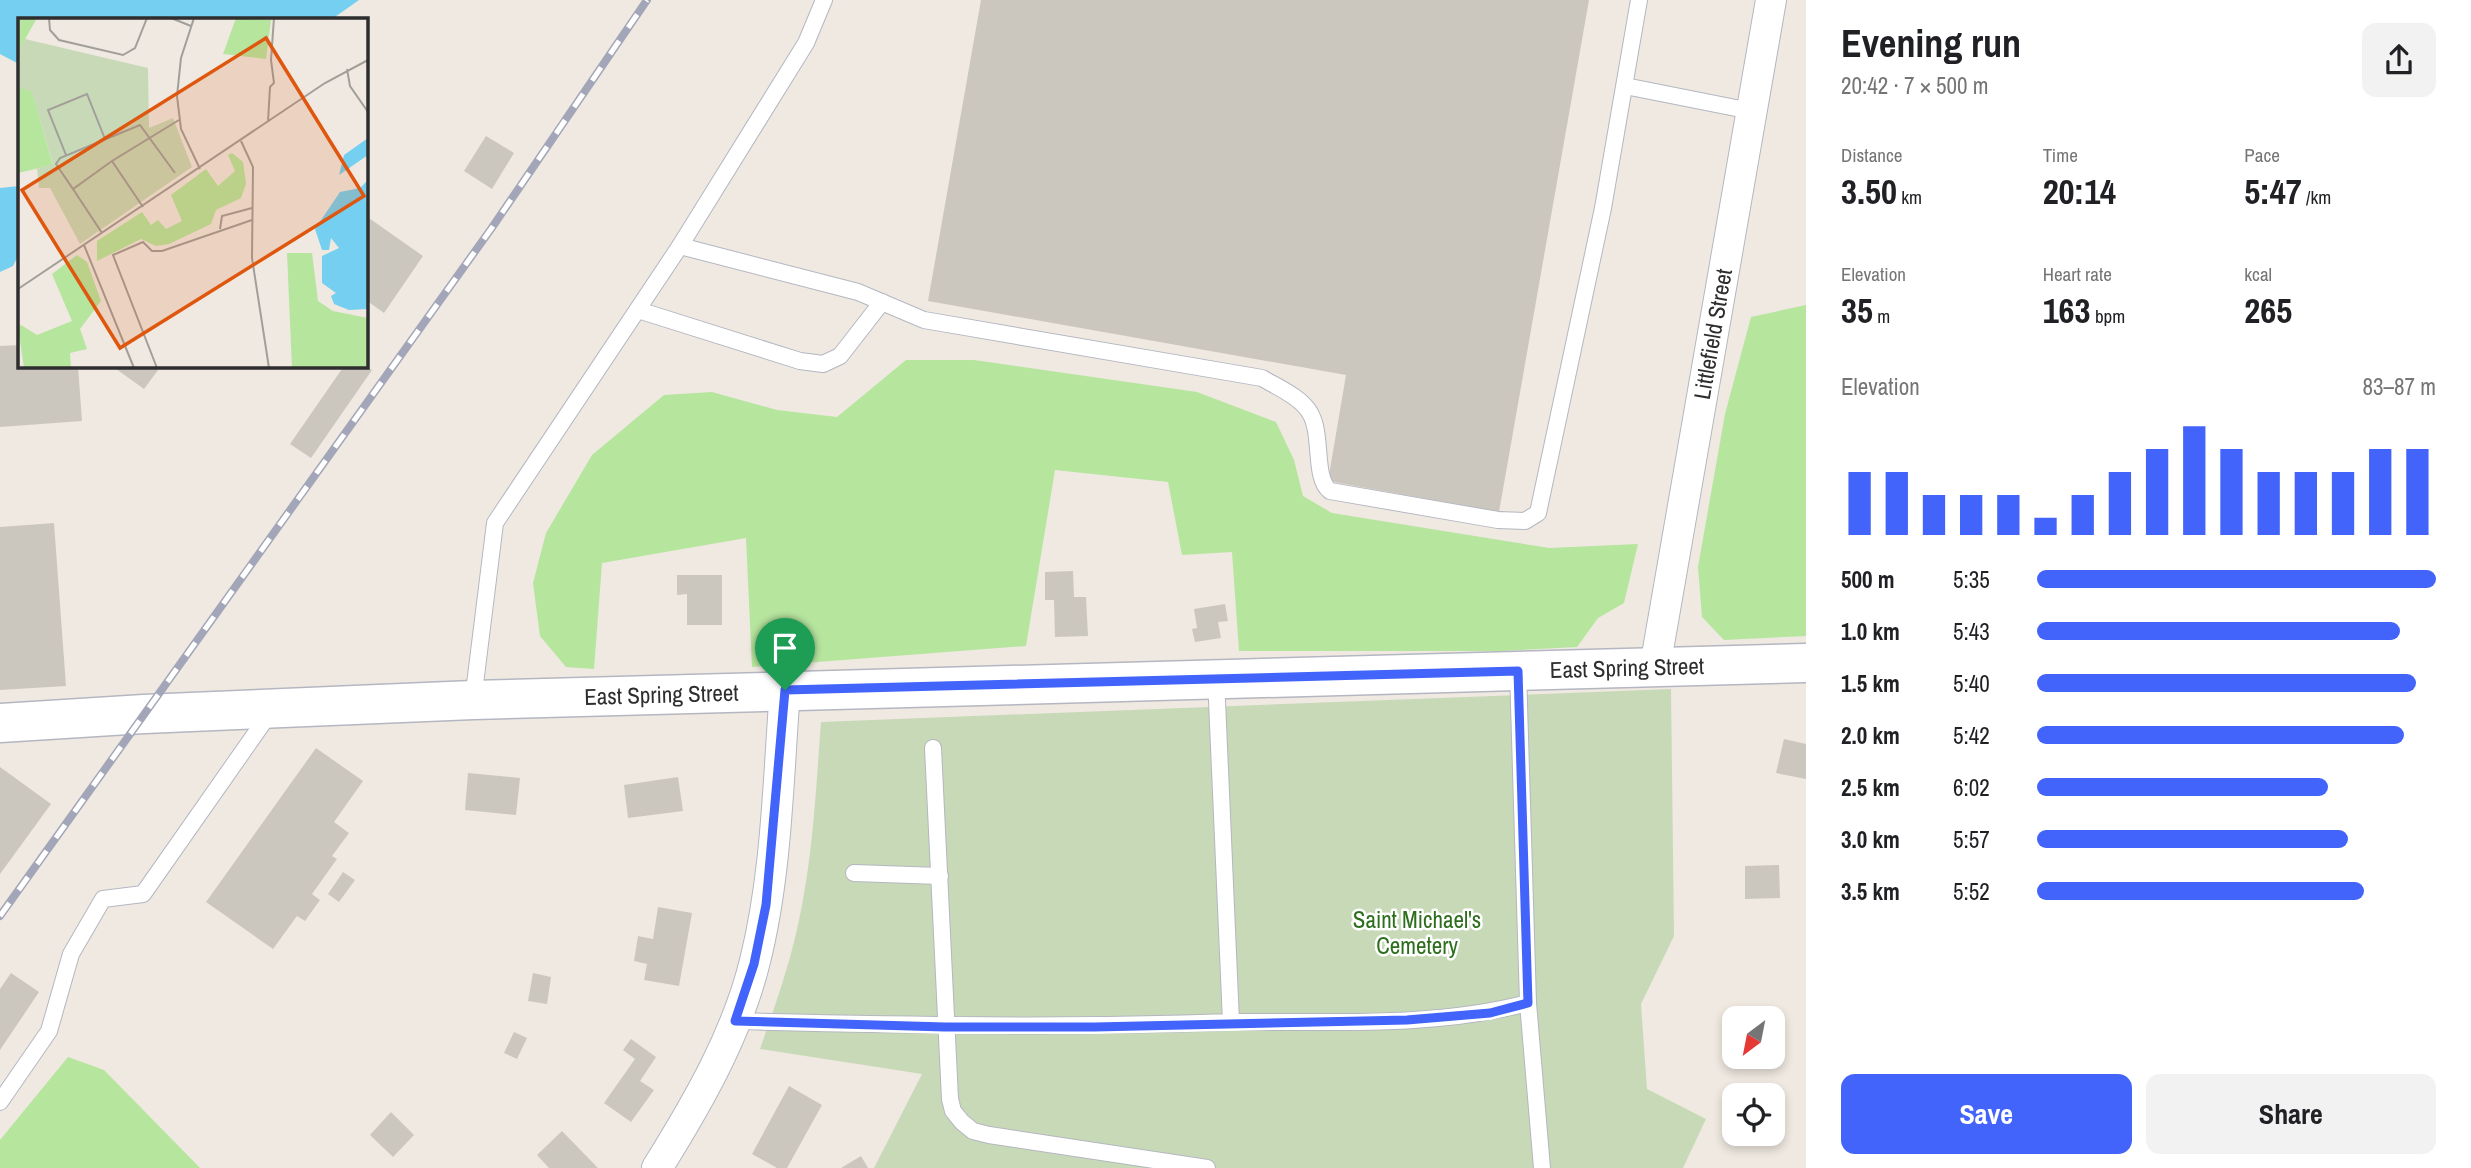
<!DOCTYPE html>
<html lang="en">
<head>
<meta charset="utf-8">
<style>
  body { margin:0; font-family:"Archivo Narrow",sans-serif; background:#f2f2f2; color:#202124; height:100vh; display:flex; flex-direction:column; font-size:26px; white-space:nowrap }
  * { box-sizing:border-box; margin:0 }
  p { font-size:23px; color:#757577 }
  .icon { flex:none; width:38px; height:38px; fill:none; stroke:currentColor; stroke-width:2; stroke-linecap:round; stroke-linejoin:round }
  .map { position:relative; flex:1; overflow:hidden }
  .side { display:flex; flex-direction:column; background:#fff; width:665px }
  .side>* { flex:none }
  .needle { width:46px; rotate:212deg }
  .buttons { position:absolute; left:1722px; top:1006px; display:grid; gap:14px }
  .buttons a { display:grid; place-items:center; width:63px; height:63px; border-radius:14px; background:#fff; box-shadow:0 4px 10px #0003; font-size:35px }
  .pin { position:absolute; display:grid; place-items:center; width:60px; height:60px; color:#fff; margin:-72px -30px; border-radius:50% 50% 50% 0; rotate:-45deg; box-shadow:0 0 7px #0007 }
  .pin .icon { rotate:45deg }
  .round { display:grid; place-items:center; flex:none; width:74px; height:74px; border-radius:14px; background:#f2f2f2 }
  .summary { display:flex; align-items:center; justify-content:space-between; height:119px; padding:0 35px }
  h1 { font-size:38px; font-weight:700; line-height:52px }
  .stats { display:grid; grid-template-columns:repeat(3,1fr); gap:10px; height:119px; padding:7px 35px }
  .stats div { display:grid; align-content:center }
  .stats b { font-size:35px; font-weight:700 }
  .stats small { font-size:19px; font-weight:400 }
  .stats p { font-size:19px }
  .chart { height:196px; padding:14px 35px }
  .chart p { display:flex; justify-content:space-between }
  .chart svg { width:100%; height:126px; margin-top:7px; stroke:#4264fb; stroke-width:6 }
  .button { display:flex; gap:14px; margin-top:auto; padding:14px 35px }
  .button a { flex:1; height:80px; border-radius:14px; background:#4264fb; color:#fff; font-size:28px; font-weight:700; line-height:80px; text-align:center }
  .button a+a { background:#f2f2f2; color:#202124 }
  ul { padding:0 35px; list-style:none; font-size:23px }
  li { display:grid; grid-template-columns:112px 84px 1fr; align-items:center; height:52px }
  li i { height:18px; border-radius:9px; background:#4264fb }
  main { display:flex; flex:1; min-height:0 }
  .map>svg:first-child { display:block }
</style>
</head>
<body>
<main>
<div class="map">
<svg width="1806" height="1168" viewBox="0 0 1806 1168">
  <rect width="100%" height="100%" fill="#efe9e1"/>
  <g fill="#b6e59e">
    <path d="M1806,305V636L1724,640L1702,617L1698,567L1725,414L1751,317Z"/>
    <path d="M906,360H974L1197,392L1276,422L1294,460L1303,496L1332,513L1549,548L1638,544L1624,603L1598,618L1577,647L1502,651H1239L1232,552L1182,555L1168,482L1055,470L1026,646L752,667L746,538L602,563L594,669L566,667L540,636L533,583L546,533L592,455L664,395L712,392L777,410L837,417Z"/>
    <path d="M68,1057L104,1070L200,1168H0V1140Z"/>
  </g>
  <path fill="#c8d9b8" d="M1671,689L1674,936L1641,1004L1647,1089L1706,1119L1683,1168H874L922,1074L760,1049C775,1006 790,964 799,920C813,855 816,788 821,722Z"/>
  <g fill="#75cff0">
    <path d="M0,0H359L332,19H19V64L0,54Z"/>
    <path d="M19,186V254L13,266L0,272V188Z"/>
  </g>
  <g fill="#cbc7bf">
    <path d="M981,0H1589L1499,512L1328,481L1346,375L928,301Z"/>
    <path d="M486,136L514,153L492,189L464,171Z"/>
    <path d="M366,216L423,256L384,313L366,300Z"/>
    <path d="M19,345V366H78L82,421L0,427V346Z"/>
    <path d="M112,366H161L144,389Z"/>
    <path d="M344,366H366L372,370L311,458L290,444Z"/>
    <path d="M54,523L66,686L0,690V527Z"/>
    <path d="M1073,571L1074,597H1086L1088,636L1055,637L1054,600H1045V572Z"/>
    <path d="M677,575H722V625H687V594L677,595Z"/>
    <path d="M1225,604L1228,621L1218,622L1221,638L1195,642L1192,629L1197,628L1194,609Z"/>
    <path d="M1784,739L1806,744V779L1776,773Z"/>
    <path d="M316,748L363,781L334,822L349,833L332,856L337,859L312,894L320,900L305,921L297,916L273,949L206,902Z"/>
    <path d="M0,767L51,804L0,874Z"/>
    <path d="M468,773L520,778L516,815L465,810Z"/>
    <path d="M678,777L683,811L628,818L624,785Z"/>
    <path d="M1779,865L1780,898L1745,899V866Z"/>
    <path d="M343,872L355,880L339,902L328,894Z"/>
    <path d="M658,907L692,913L679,986L644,980L647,964L634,961L638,936L653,939Z"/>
    <path d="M11,973L39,992L0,1050V989Z"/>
    <path d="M533,973L551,977L547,1004L528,1001Z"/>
    <path d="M514,1032L527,1038L517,1059L504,1053Z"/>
    <path d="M631,1039L656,1057L640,1081L654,1090L631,1122L604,1103L635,1059L623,1050Z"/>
    <path d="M789,1086L822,1105L787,1168H777L752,1154Z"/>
    <path d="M391,1112L414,1135L393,1157L370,1135Z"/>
    <path d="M562,1131L598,1168H549L537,1155Z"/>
    <path d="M861,1156L868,1168H841Z"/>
  </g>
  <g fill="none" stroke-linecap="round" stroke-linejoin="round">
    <defs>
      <g id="service">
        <path d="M1625,86L1751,111"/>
        <path d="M680,246L858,292L924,320L1262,378C1277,387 1301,397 1310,413C1323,434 1313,478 1330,491L1498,520L1525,521L1538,513L1603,208L1639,0"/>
        <path d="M638,310L800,361L823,364L840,356L882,302"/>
        <path d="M1518,671L1528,1003"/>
        <path d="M473,700L495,523L680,246L806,43L824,0"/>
        <path d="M933,748L950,1099L953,1111L962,1122L973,1131L989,1135L1207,1168"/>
        <path d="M854,873L940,876"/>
        <path d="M735,1021C901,1025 1065,1028 1231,1022L1216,678"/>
        <path d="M1231,1022C1329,1021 1432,1028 1528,1003L1542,1168"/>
        <path d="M0,1102L49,1031L71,954L103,899L143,894L272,710"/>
      </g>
      <g id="minor">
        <path id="s1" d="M1655,667L1771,0"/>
        <path d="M657,1168C697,1104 737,1035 755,961C777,873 778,780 785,690"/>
      </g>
      <g id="secondary">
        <path id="s2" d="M0,723L144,714L473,700L1806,663"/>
      </g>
    </defs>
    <use href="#service" stroke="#b4b7c1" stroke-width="18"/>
    <use href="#minor" stroke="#b4b7c1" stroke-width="32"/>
    <use href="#secondary" stroke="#b4b7c1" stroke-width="41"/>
    <use href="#service" stroke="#fff" stroke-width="16"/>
    <use href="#minor" stroke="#fff" stroke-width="30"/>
    <use href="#secondary" stroke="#fff" stroke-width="38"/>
    <defs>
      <path id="rail" d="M0,916L491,229L647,0"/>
    </defs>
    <use href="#rail" stroke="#a3a6b8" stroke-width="8"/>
    <use href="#rail" stroke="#fff" stroke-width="5" stroke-dasharray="16" stroke-linecap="butt"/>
  </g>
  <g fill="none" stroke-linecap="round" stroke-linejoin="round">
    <defs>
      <path id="route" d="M1518,671L1528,1003L1490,1013L1407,1020L1095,1027H945L735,1021L754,964L766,905L785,690Z"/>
    </defs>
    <use href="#route" stroke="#fff" stroke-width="14"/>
    <use href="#route" stroke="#4264fb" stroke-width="9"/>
  </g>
  <g text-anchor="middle" stroke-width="5" stroke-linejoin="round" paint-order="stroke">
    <g font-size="23" fill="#2e2e2e" stroke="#fff">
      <text dy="8" stroke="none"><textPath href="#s1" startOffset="338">Littlefield Street</textPath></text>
      <text dy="8" stroke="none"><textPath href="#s2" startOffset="1628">East Spring Street</textPath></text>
      <text dy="8" stroke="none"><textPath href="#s2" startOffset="662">East Spring Street</textPath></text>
    </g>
    <g font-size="23" fill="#2c6e1b" stroke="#fff">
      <text x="1417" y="928">Saint Michael's<tspan x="1417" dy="26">Cemetery</tspan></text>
    </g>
  </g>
  <g transform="translate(18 18)">
    <rect width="350" height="350" fill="#efe9e1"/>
    <path d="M0,0H19L0,34ZM218,0L253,2L248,41L205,36ZM0,69L14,73L35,147L0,155ZM214,135L225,144L228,166L223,180L198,192L193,206L151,226L138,228L123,221L79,243V223L124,194L133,207L140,202L148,211L164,203L153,177L188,151L200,168L217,153L210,137ZM269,235H294L300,283L315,293L350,300V350H274ZM59,237L69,244L83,283L62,311L69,331L52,335L53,350H6L0,309L3,307L19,317L54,303L34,256Z" fill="#b6e59e"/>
    <path d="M7,21L130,50L131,110L155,100L174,149L62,226L32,170H21L19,151L35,146L14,74L0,69V34Z" fill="#c8d9b8"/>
    <path d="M350,120V137L321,157L326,137ZM350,162V291L331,292L316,286L313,278L318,275L304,265V238L321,230L313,220L311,232H304L297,211L322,174L342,170Z" fill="#75cff0"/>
    <path fill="none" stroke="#a29e99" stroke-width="2" d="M31,0L32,12L41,22L105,37L117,30L129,0M153,0L173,8M176,0L163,40L159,78L163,111L182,151M329,51L332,68L350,94M250,104L252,69L256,65L253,42L256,0M223,123L235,149L234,240L251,350M48,137L30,92L69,76L87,121M94,143L55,171L38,146L42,140L122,107L157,155M55,171L84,215M125,189L94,143L161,102M202,211L204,198L234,190M66,227L116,350M0,271L307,65L350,42M139,350L95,237L125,224L134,233H144L234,202"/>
    <path fill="#df570e" fill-opacity="0.15" stroke="#df570e" stroke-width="3.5" d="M248,20L346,178L102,330L4,172Z"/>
    <rect width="350" height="350" fill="none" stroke="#2e2e2e" stroke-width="3.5"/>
  </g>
</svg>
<div class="buttons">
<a><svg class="needle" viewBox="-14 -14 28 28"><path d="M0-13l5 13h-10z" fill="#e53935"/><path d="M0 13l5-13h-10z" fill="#757577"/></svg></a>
<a><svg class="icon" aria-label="locate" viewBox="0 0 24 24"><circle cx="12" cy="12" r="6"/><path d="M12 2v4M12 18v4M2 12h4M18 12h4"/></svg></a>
</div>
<div class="pin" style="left:785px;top:690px;background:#1e9e55"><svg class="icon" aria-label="arrive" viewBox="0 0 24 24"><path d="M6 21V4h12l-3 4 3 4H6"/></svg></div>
</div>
<section class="side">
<div class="summary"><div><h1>Evening run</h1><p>20:42 · 7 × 500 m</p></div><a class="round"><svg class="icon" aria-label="share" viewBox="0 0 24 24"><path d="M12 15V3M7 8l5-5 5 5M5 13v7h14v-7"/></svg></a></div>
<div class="stats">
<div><p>Distance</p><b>3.50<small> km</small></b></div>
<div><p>Time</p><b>20:14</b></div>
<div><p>Pace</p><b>5:47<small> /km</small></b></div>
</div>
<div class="stats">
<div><p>Elevation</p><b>35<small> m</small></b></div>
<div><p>Heart rate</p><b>163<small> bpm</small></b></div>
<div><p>kcal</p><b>265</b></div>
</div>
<div class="chart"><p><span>Elevation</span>83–87 m</p>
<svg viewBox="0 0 160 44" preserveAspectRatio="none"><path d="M5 44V22M15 44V22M25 44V30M35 44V30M45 44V30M55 44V38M65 44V30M75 44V22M85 44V14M95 44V6M105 44V14M115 44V22M125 44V22M135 44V22M145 44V14M155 44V14"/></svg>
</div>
<ul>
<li><b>500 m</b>5:35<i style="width:100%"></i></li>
<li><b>1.0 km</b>5:43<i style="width:91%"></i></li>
<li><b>1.5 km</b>5:40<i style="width:95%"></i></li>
<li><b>2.0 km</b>5:42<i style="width:92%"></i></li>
<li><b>2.5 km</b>6:02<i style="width:73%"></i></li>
<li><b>3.0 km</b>5:57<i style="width:78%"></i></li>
<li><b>3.5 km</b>5:52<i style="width:82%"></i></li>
</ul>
<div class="button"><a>Save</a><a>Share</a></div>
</section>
</main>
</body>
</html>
